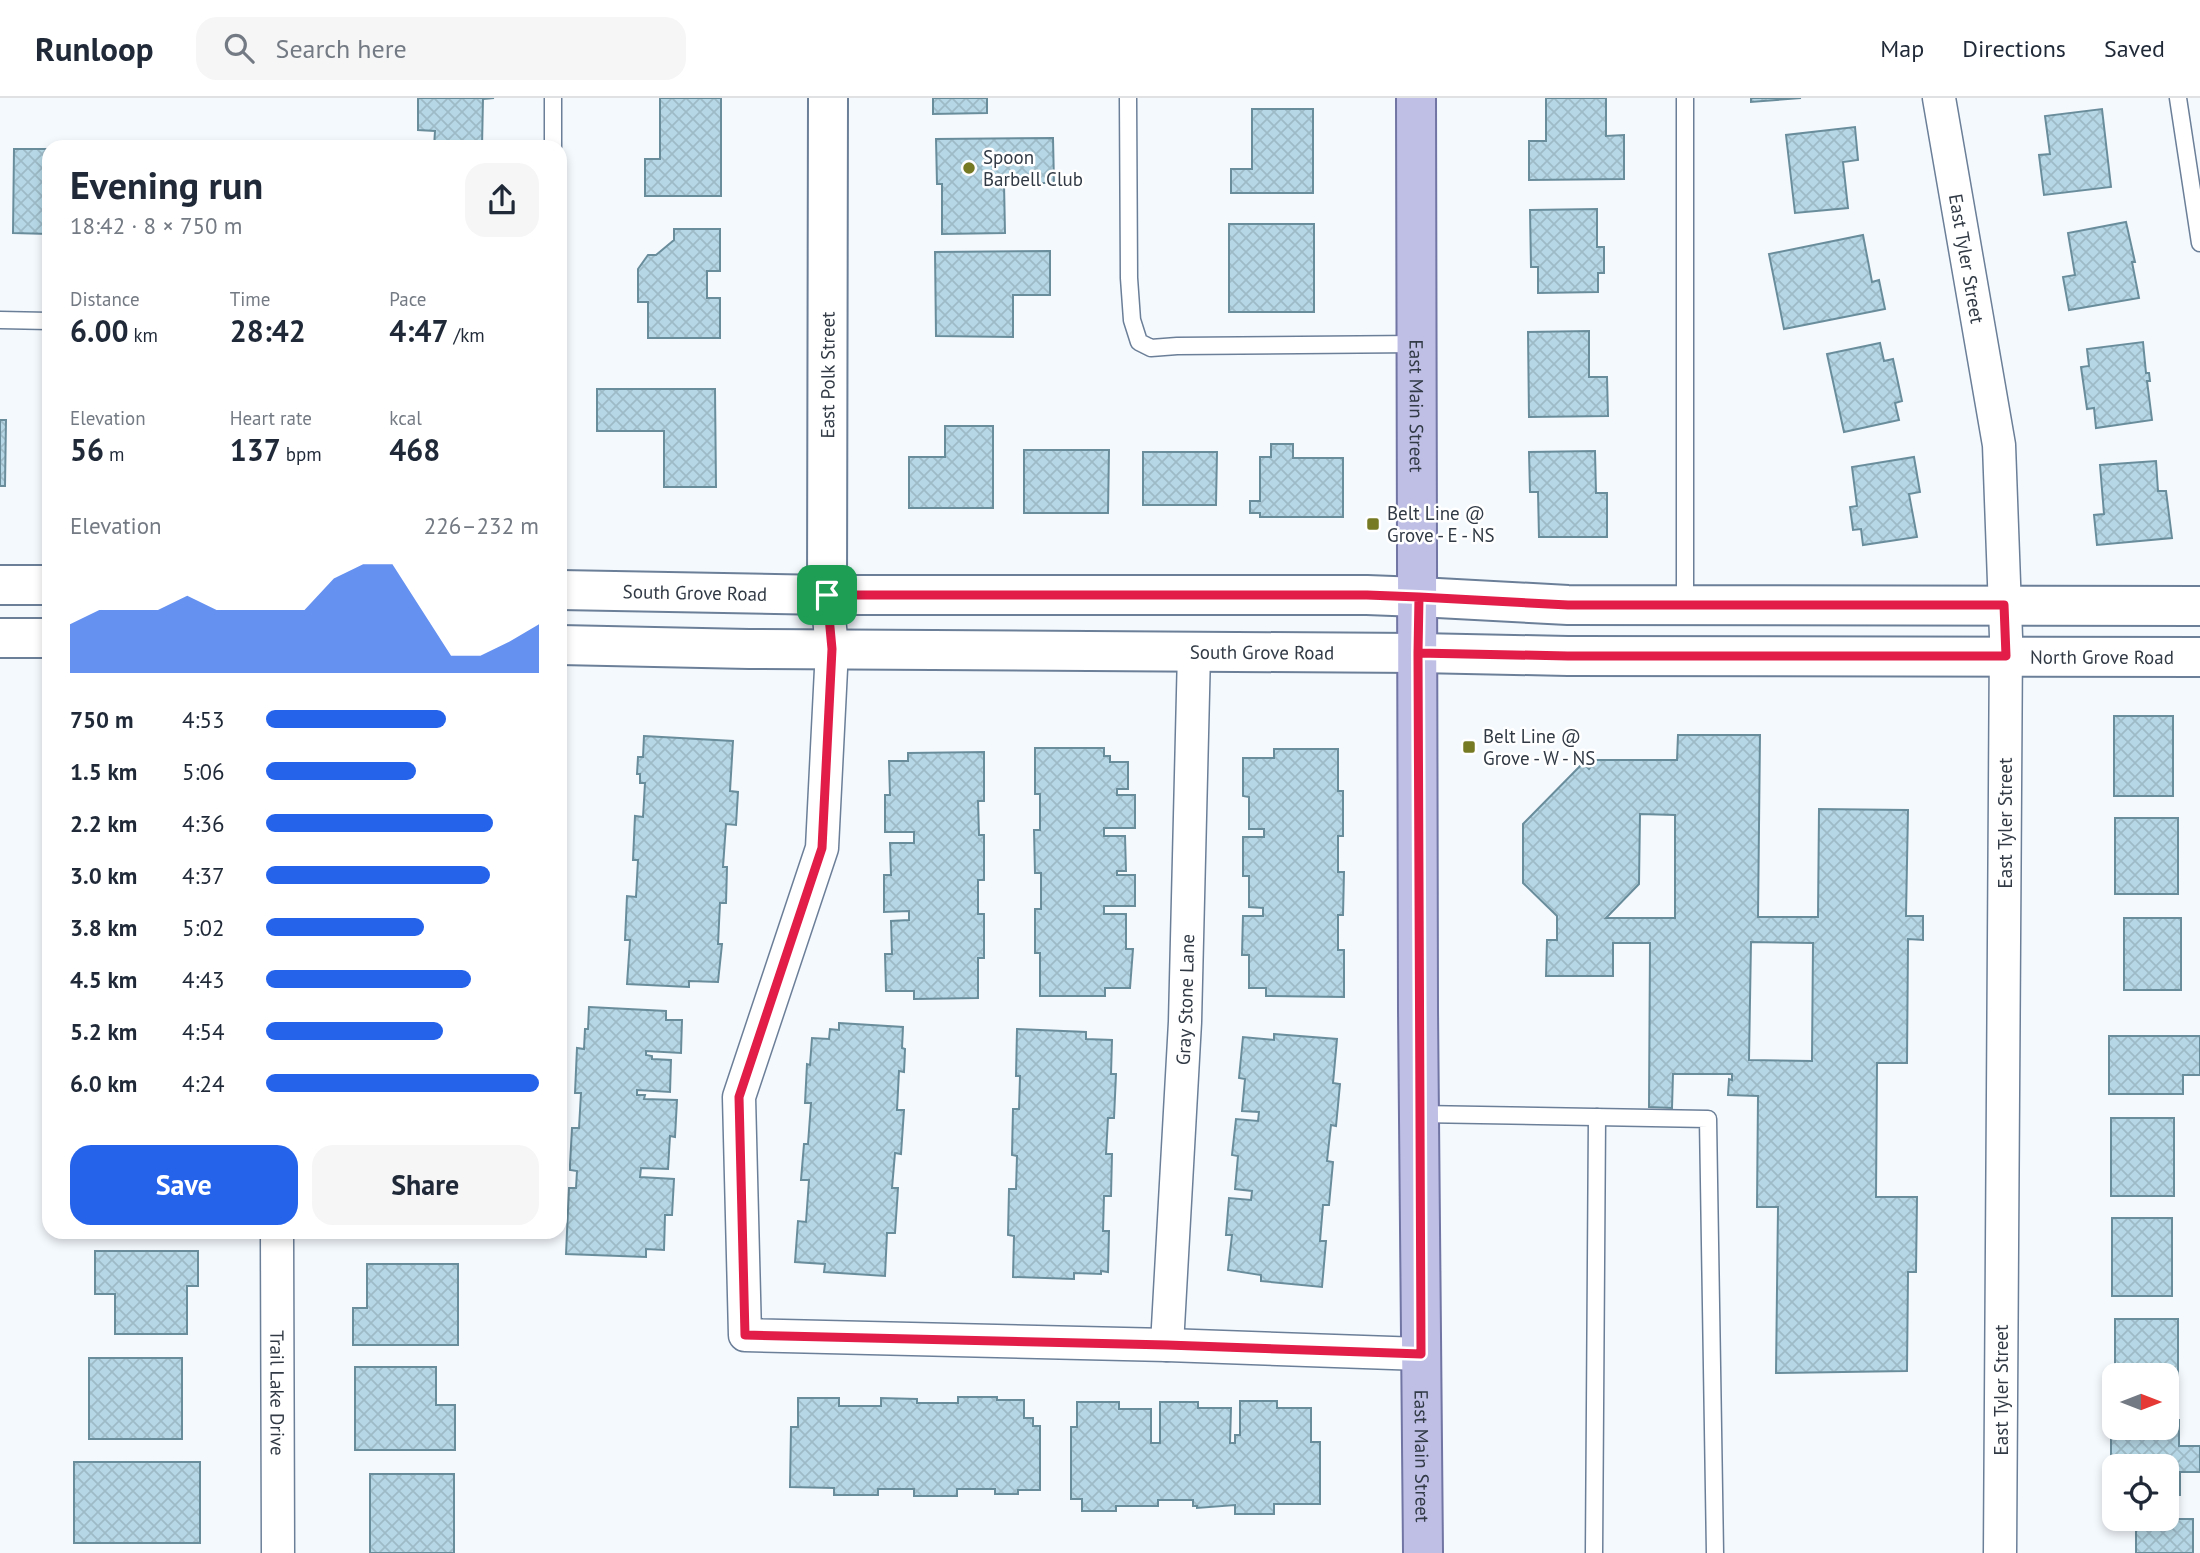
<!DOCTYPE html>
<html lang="en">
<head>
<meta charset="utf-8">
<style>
  body { margin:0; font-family:"PT Sans",sans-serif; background:#f6f6f7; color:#1f2937; height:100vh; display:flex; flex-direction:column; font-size:26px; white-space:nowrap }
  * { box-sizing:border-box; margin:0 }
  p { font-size:23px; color:#747a83 }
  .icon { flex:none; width:38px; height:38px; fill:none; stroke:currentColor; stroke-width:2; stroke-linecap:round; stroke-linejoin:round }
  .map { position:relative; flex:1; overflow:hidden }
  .drawer { position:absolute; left:42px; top:42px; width:525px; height:1099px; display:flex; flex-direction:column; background:#fff; border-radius:21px; box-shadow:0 4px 10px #0003 }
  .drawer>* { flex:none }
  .needle { width:46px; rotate:90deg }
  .buttons { position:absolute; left:2102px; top:1265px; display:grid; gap:14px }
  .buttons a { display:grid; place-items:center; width:77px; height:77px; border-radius:14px; background:#fff; box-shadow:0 4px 10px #0003; font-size:35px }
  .pin { position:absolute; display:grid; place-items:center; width:60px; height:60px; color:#fff; margin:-30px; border-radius:14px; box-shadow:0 4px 10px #0006 }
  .round { display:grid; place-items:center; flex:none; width:74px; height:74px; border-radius:21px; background:#f6f6f7 }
  .head { display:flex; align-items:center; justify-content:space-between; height:119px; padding:0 28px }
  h1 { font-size:38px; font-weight:700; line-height:52px }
  .metrics { display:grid; grid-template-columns:repeat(3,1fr); gap:10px; height:119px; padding:7px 28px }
  .metrics div { display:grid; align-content:center }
  .metrics b { font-size:30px; font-weight:700 }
  .metrics small { font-size:19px; font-weight:400 }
  .metrics p { font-size:19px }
  .chart { height:196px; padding:14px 28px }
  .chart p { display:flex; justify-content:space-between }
  .chart svg { width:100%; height:126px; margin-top:7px; fill:#2563eb; opacity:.7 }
  .cta { display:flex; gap:14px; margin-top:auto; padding:14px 28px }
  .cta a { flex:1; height:80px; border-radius:21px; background:#2563eb; color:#fff; font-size:28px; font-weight:700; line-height:80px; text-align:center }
  .cta a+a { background:#f6f6f7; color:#1f2937 }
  ul { padding:0 28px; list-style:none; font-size:23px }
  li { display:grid; grid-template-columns:112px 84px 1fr; align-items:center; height:52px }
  li i { height:18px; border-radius:9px; background:#2563eb }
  header { display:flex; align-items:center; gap:42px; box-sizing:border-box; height:98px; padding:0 35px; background:#fff; border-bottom:2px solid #e0e1e3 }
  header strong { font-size:33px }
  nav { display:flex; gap:38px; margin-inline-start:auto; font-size:24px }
  .search { width:490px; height:63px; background:#f6f6f7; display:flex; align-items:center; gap:18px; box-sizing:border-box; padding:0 24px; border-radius:21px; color:#747a83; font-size:26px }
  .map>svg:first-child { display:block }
</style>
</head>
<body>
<header>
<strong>Runloop</strong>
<div class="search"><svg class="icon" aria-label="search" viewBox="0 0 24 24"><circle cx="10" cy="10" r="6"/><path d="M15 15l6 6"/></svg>Search here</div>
<nav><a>Map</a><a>Directions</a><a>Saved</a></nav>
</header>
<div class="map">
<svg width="2200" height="1455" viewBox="0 0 2200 1455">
  <defs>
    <pattern id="building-cross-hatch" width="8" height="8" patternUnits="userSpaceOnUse" patternTransform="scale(1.75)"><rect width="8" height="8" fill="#b6d8e6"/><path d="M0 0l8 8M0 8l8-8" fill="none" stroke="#9dbac7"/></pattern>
  </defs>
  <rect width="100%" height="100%" fill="#f4f9fe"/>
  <g fill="url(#building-cross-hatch)" stroke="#6a8d9c" stroke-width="2" fill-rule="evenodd">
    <path d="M418,0H494L483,1L482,49H434L435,33L418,32Z"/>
    <path d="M660,0H721V98H645V61H660Z"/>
    <path d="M933,0H987V15L933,16Z"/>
    <path d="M1546,0H1606V38L1624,37V81L1529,82V43H1546Z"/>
    <path d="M1751,0H1801L1751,4Z"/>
    <path d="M1252,11H1313V95H1231V71H1252Z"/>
    <path d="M2102,11L2111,89L2044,97L2039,57L2050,56L2045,18Z"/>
    <path d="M1855,29L1858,62L1843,64L1848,110L1795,115L1786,37Z"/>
    <path d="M1053,40L1054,85H1004L1005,135L942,136V86H937L936,41Z"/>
    <path d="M14,51H49V136L13,135Z"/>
    <path d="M1597,111V149H1604V175H1598V194L1538,195V169H1531L1530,112Z"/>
    <path d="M2126,124L2135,164H2132L2139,200L2069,212L2063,179L2075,177L2068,135Z"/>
    <rect x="1229" y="126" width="85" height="88"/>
    <path d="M674,131H720V173H707V200H720V240H648V204H638V171L648,157H656L674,142Z"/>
    <path d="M1863,137L1872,184L1879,182L1885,211L1784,231L1769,156Z"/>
    <path d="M1050,153V197H1013V239L936,238L935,154Z"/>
    <path d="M1589,233V279H1607L1608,318L1529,319L1528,234Z"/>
    <path d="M2143,244L2146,275H2149L2150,283H2147L2152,322L2096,330L2094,310L2087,311L2081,269L2089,268L2087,251Z"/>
    <path d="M1880,245L1884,263L1893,261L1902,303L1895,305L1899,322L1844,334L1827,256Z"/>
    <path d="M597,291H715L716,389H664V333H597Z"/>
    <path d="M0,322H6L5,388H0Z"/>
    <path d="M945,328H993V410H909V359H945Z"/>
    <path d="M1271,346H1293V360H1343V419H1260V415H1250V403H1260V359H1271Z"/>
    <path d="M1024,352H1109L1108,415H1024Z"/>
    <path d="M1595,353L1596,395H1607V439H1539L1538,394H1530L1529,354Z"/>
    <path d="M1143,354H1217L1216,407H1143Z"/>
    <path d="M1914,359L1920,394L1909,396L1917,439L1863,447L1861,431L1853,432L1850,409L1857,408L1852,369Z"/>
    <path d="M2156,363L2158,393H2166L2172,440L2097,447L2094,417L2104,416L2100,367Z"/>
    <rect x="2114" y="618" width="59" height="80"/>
    <path d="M1678,637H1760L1758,819H1818L1819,711L1908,712L1906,818H1923V842L1908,841L1907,965H1877L1876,1099H1917L1916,1174H1908L1907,1273L1776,1275L1778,1109H1757L1758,998L1728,997L1729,981L1732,982V976H1673L1672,1010L1649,1009L1650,845H1613V878H1546L1547,842H1557V818L1523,785V726L1583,665L1589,671L1596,662H1677ZM1640,716L1675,717V820H1606L1639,786ZM1751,844L1813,845L1812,963L1749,962Z"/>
    <path d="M644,638L733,643L730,693L738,694L736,727L726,726L723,769H727L726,805H720L718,846H722L718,884L689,883V889L627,886L630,842H625L627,798L636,799L638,762H633L635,718L643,719L645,685H640V676H637L638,659H643Z"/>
    <path d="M1035,650H1104V658H1110V664H1128V691H1117V697H1135V730H1104V738H1125L1126,773H1117V777H1135V808H1104V816H1126V851H1133L1130,890H1105V898H1040V855H1035V811H1041V775H1035L1034,732H1040V696H1035Z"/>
    <path d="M1274,651H1338V693H1343V738H1338V774H1344L1343,817H1338V852H1344V899L1266,898V890H1249V857H1242L1243,818H1263V810L1249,809V778H1243V739H1264V731H1249V699L1243,698V660H1274Z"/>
    <path d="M984,654V703H978L979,737H984V782H978V816H984V860H978V900L914,901V893H886L885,856H892L891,823L909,822V813L884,814V777H891L890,745H914V734H885V697H890L889,663H908V655Z"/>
    <rect x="2115" y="720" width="63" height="76"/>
    <rect x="2124" y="820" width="57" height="72"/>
    <path d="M589,909L666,913V922H682L681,955L646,953V957L652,958V961L671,962L670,994L637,992V997H645L644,1001L677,1002L675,1039L670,1038L668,1071L641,1070L640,1079L674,1081L672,1117H665L664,1152L646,1151V1159L566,1156L569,1090H576L577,1073L570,1072V1067L572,1030H579L581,995H575L577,950L584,951L585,931H588Z"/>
    <path d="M839,925L903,929L902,950L905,951L904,974L899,973L897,1012H904L901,1056L895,1055L892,1090H898L895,1135H887L885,1178L824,1174L825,1166L795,1164L798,1123L806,1124L809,1082H801L804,1046H808L811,1005H805L807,966L810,967L812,940L829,941L830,931L839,932Z"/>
    <path d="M1017,931L1086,934V941L1112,942L1111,976H1116L1114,1020H1108L1106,1056H1112L1111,1098H1104L1103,1133H1109L1108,1174L1101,1173V1176L1074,1175V1181L1013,1179L1014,1138L1008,1137L1009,1091H1016L1017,1058L1012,1057L1013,1011H1019L1020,978H1016Z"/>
    <path d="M1274,936L1337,941L1333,985L1340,986L1336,1028L1331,1027L1327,1063L1333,1064L1329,1107H1323L1320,1143H1326L1322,1189L1261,1183V1177L1228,1172L1232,1137H1226L1229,1100L1251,1102L1252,1093L1235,1091L1238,1058L1232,1057L1236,1021L1258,1023L1259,1014L1242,1013L1245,981L1239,980L1243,939L1274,942Z"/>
    <path d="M2109,938H2200V977H2183V996H2109Z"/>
    <rect x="2111" y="1020" width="63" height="78"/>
    <rect x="2112" y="1120" width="60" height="78"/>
    <rect x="353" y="1134" width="102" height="6"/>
    <path d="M95,1153H198V1188H187V1236H115V1196H95Z"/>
    <path d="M367,1166H458V1247H353V1210H367Z"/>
    <path d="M2115,1221H2178V1298H2166V1278H2115Z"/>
    <rect x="89" y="1260" width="93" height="81"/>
    <path d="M355,1269H436V1307H455V1352H355Z"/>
    <path d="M958,1299H997V1302H1024V1320H1033V1328H1040V1392H1018V1396H995V1391H957V1398H914V1391H878V1397H834V1390L790,1389L791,1329H798V1300H839V1308H881V1300L917,1301V1305H958Z"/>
    <path d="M1240,1303H1277V1310H1311V1344H1320V1406H1274V1416H1235V1407L1197,1410V1408H1193V1402H1158V1408H1116V1413H1082V1401H1071V1329H1077V1304H1119V1311H1151V1345H1160V1304H1198V1310H1231L1230,1345H1235V1337H1240Z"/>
    <path d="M2111,1321H2114V1330H2166V1322H2179V1348H2200V1374H2180V1397H2166V1368H2114V1396H2111Z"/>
    <rect x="74" y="1364" width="126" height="81"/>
    <rect x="370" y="1376" width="84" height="79"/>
    <rect x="2136" y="1421" width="57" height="34"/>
  </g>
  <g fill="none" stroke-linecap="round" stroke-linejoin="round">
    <defs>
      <g id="service">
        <path d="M553,0V49"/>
        <path d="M1128,0L1129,180L1132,222L1139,244L1151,250L1177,248L1418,246"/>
        <path d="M2178,0L2200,145"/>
        <path d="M0,222L49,223"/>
        <path d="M1685,506V0"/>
        <path d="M1419,1016L1708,1021L1715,1455"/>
        <path d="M1594,1455L1597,1019"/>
      </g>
      <g id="minor">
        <path id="s1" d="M1939,0L1999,347L2006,539L2000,1455"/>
        <path d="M827,497L832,551L822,750L739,999L745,1237L1167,1247L1421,1256"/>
        <path id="s2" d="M277,1134L278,1455"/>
        <path id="s3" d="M1167,1247L1185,924L1194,554"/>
      </g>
      <g id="tertiary">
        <path id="s4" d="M827,497L828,0"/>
        <path d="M1419,499L1568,507L2200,508"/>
        <path id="s5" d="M1418,555L1568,558L2200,559"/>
      </g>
      <g id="secondary">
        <path d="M0,487H49"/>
        <path id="s6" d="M560,492L827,497H1367L1419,499"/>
        <path d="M0,540H49"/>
        <path id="s7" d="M560,547L749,551L1418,555"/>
      </g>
      <g id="primary">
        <path id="s8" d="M1416,0L1418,912L1423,1455"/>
      </g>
    </defs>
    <use href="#service" stroke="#6b7f98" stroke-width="19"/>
    <use href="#minor" stroke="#6b7f98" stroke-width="35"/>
    <use href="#tertiary" stroke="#6b7f98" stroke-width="42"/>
    <use href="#secondary" stroke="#6b7f98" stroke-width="42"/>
    <use href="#primary" stroke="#7175a3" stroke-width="42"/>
    <use href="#service" stroke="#fff" stroke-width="16"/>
    <use href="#minor" stroke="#fff" stroke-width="32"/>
    <use href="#tertiary" stroke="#fff" stroke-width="38"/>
    <use href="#secondary" stroke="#fff" stroke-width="38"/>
    <use href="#primary" stroke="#bfbfe6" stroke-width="38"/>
  </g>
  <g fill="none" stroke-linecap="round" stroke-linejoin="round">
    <defs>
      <path id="route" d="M827,497L832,551L822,750L739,999L745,1237L1167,1247L1421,1256L1418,555L1419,499L1568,507H2004L2006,558H1568L1418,555L1419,499L1367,497H827"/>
    </defs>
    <use href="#route" stroke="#fff" stroke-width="14"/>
    <use href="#route" stroke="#e11d48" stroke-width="9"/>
  </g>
  <g fill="#757a23" stroke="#fff" stroke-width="2.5">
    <circle cx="969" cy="70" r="7"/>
    <rect x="1366" y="419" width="14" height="14" rx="3.5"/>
    <rect x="1462" y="642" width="14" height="14" rx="3.5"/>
  </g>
  <g text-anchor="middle" stroke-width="5" stroke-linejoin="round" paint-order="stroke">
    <g font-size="19" fill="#313a45" stroke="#fff" text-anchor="start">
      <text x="983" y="66">Spoon<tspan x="983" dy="22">Barbell Club</tspan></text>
      <text x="1387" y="422">Belt Line @<tspan x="1387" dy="22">Grove - E - NS</tspan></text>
      <text x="1483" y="645">Belt Line @<tspan x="1483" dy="22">Grove - W - NS</tspan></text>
    </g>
    <g font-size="19" fill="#313a45" stroke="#fff">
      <text dy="7" stroke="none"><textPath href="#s1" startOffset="163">East Tyler Street</textPath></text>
      <text dy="7" stroke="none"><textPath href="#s4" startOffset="220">East Polk Street</textPath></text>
      <text dy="7" stroke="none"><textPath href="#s8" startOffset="308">East Main Street</textPath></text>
      <text dy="7" stroke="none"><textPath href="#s6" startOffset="135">South Grove Road</textPath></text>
      <text dy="7" stroke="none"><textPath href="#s7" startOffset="702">South Grove Road</textPath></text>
      <text dy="7" stroke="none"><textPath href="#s5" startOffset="684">North Grove Road</textPath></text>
      <text transform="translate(2005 725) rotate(-90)" y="7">East Tyler Street</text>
      <text dy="7" stroke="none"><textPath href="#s3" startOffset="346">Gray Stone Lane</textPath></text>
      <text transform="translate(2001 1292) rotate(-90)" y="7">East Tyler Street</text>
      <text dy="7" stroke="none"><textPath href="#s2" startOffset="161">Trail Lake Drive</textPath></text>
      <text dy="7" stroke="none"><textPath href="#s8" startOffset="1358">East Main Street</textPath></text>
    </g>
  </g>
</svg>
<div class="buttons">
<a><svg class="needle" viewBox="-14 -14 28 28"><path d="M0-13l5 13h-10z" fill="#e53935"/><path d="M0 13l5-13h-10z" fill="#747a83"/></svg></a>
<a><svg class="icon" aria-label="locate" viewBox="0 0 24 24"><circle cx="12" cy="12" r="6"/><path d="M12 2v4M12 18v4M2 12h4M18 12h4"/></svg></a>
</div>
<div class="pin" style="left:827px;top:497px;background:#1e9e55"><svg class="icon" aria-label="arrive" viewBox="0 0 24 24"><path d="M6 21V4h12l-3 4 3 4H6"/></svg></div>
<section class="drawer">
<div class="head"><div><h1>Evening run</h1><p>18:42 · 8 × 750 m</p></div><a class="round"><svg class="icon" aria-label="share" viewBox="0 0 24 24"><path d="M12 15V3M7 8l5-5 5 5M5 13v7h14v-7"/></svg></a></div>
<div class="metrics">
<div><p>Distance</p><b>6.00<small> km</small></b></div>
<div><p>Time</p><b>28:42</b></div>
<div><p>Pace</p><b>4:47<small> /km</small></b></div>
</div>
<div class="metrics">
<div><p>Elevation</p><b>56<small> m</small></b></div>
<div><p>Heart rate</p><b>137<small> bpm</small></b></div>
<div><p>kcal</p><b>468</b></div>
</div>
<div class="chart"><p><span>Elevation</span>226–232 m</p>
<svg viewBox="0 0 160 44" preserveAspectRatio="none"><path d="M0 44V27L10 22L20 22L30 22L40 17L50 22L60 22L70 22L80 22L90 11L100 6L110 6L120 22L130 38L140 38L150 33L160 27V44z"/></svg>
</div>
<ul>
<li><b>750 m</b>4:53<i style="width:66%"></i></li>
<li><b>1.5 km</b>5:06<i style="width:55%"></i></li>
<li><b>2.2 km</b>4:36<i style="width:83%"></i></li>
<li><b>3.0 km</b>4:37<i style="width:82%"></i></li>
<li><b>3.8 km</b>5:02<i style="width:58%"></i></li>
<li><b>4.5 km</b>4:43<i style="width:75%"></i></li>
<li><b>5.2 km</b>4:54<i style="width:65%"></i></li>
<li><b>6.0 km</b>4:24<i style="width:100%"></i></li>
</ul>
<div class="cta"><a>Save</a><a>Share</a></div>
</section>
</div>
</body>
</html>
